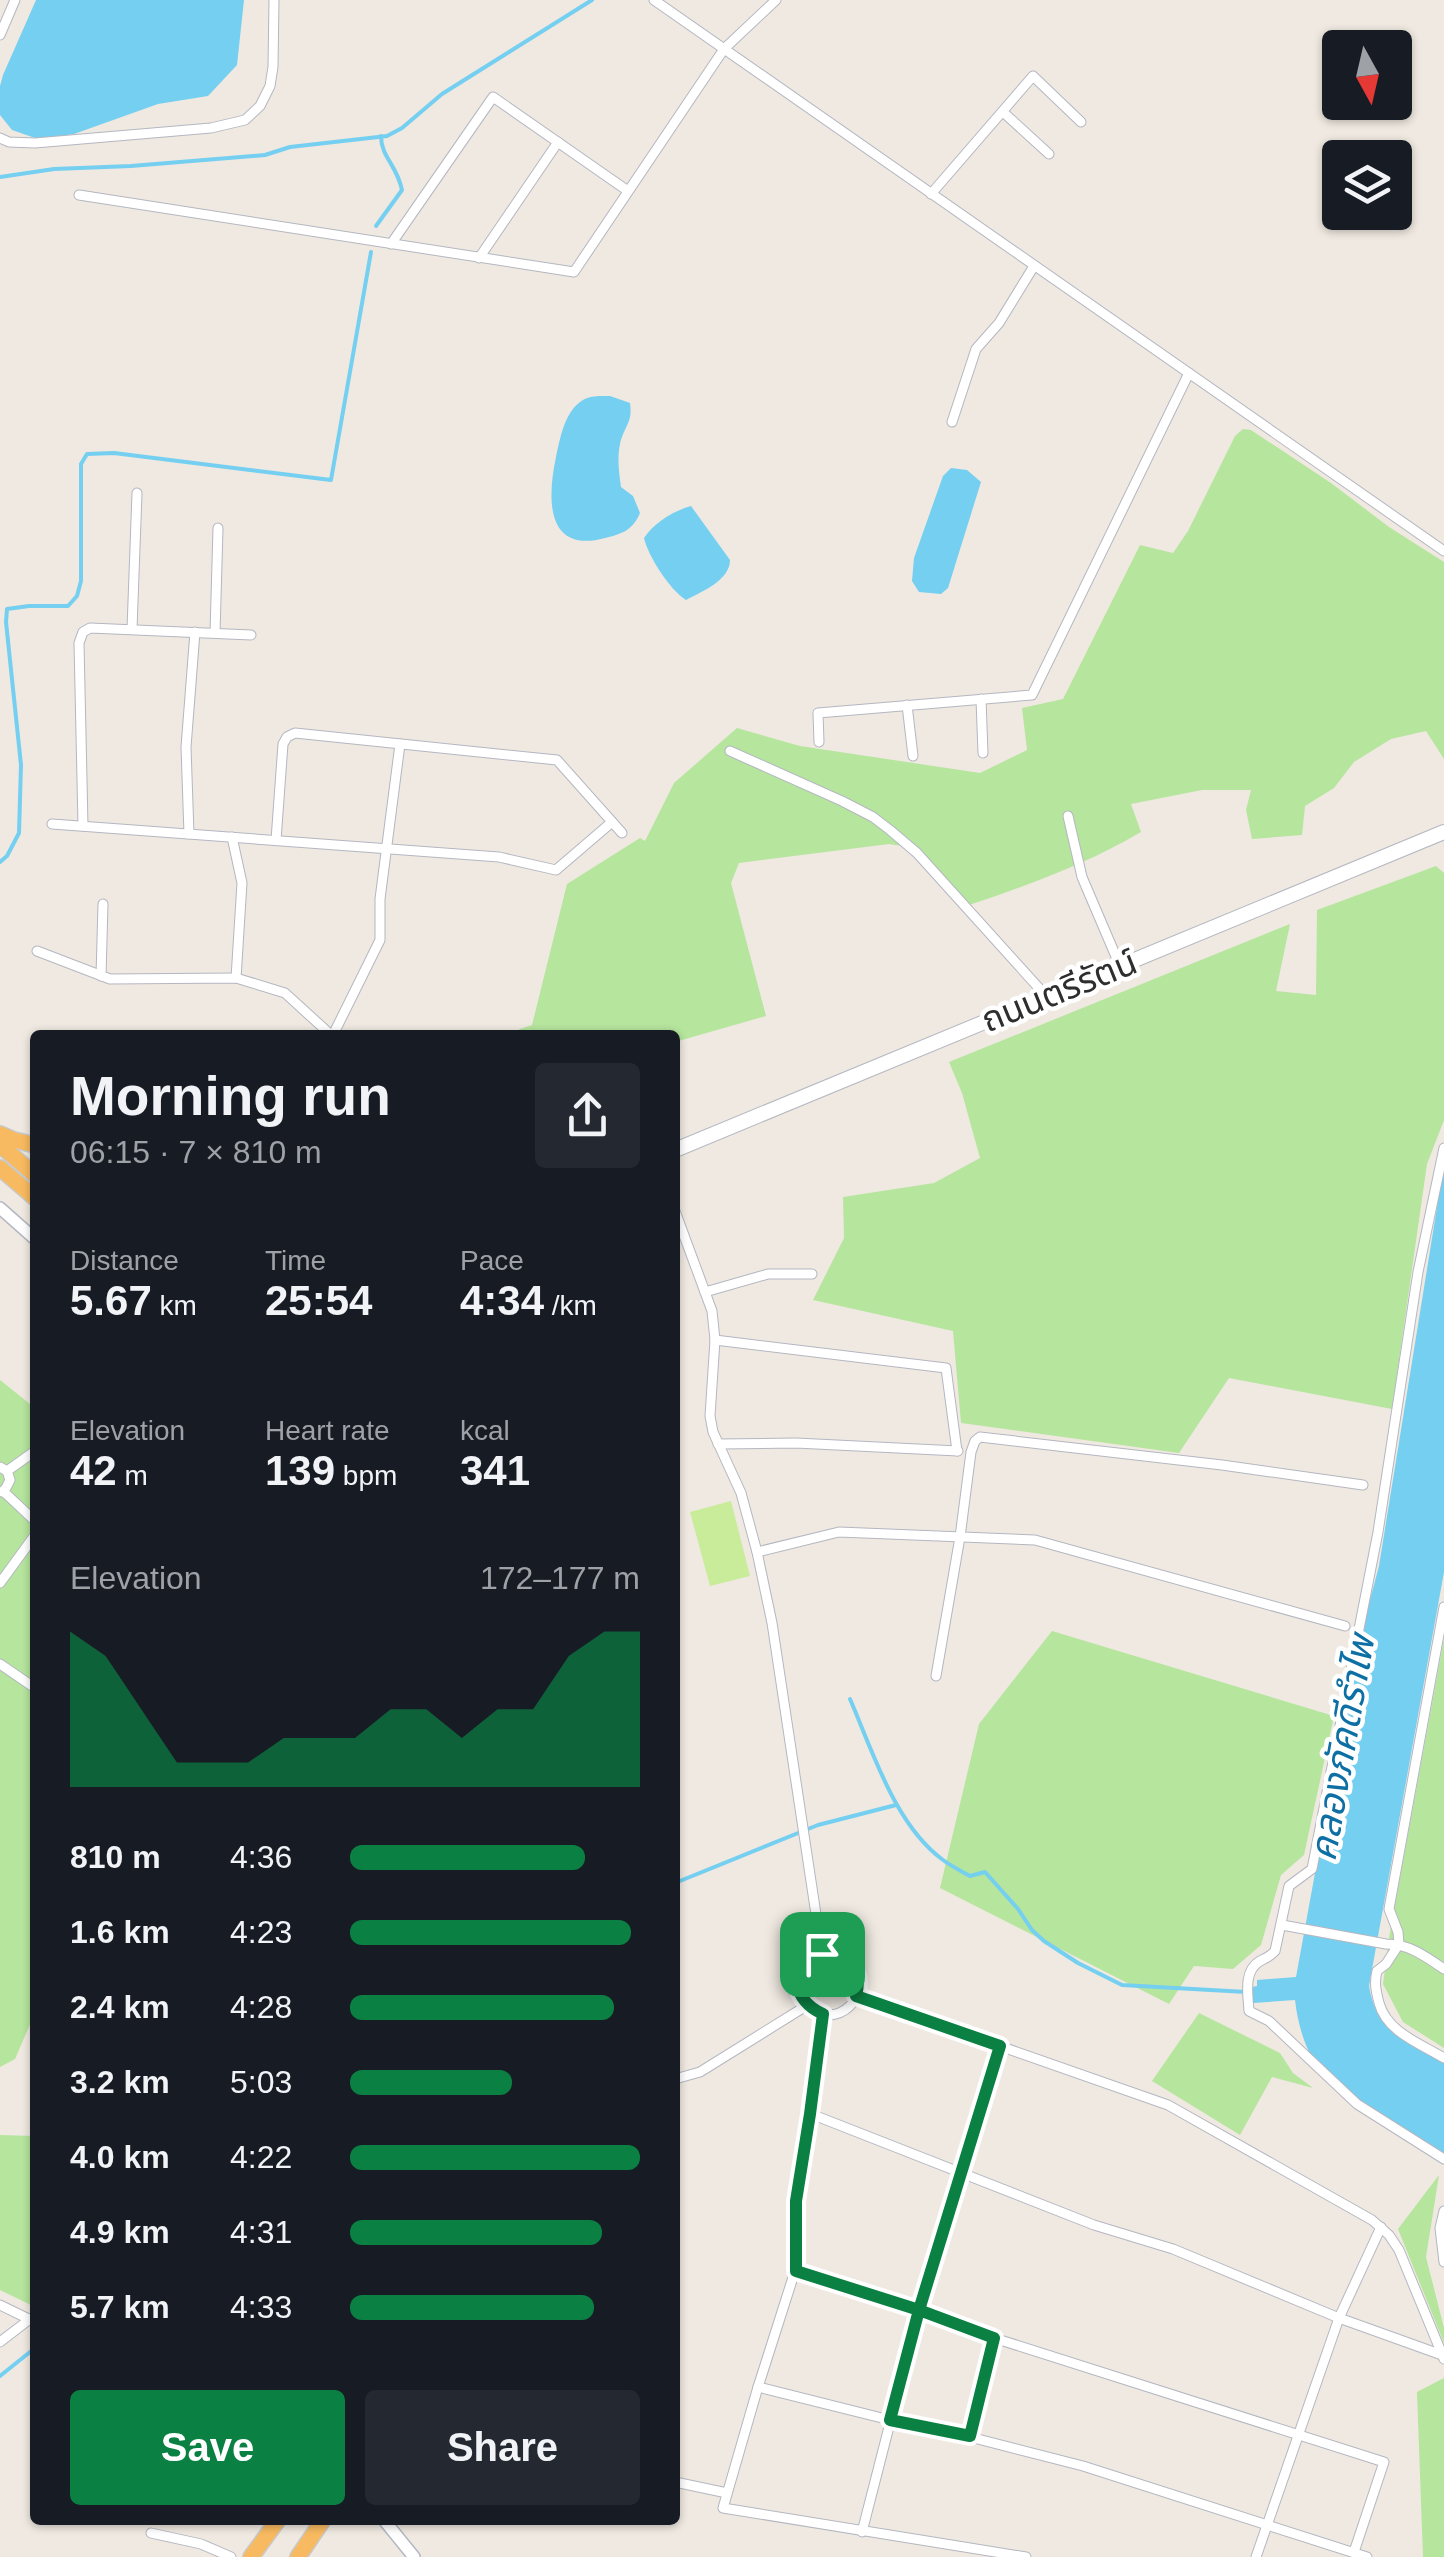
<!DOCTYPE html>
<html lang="en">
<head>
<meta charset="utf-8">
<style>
  body { margin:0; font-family:Helvetica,"Noto Sans Thai",sans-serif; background:#242831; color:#f1f3f6; height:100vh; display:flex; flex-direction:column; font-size:38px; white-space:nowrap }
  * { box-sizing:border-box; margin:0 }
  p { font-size:32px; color:#9ea1a6 }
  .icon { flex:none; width:55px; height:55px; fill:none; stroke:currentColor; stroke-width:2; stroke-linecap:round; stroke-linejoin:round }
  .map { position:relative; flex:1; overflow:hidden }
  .details { position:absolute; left:30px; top:1030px; width:650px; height:1495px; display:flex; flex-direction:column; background:#171b24; border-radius:10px; box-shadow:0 2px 8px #0004 }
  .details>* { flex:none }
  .needle { width:65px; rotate:172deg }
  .tools { position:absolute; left:1322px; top:30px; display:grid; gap:20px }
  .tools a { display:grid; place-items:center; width:90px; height:90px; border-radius:10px; background:#171b24; box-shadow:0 2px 8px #0004; font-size:50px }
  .pin { position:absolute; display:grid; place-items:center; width:85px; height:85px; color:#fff; margin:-42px; border-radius:20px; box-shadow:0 5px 15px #0006 }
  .round { display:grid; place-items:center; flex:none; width:105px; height:105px; border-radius:10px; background:#242831 }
  .head { display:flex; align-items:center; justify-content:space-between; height:170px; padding:0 40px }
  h1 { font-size:55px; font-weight:800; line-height:75px }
  .stats { display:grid; grid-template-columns:repeat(3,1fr); gap:15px; height:170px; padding:10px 40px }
  .stats div { display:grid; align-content:center }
  .stats b { font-size:42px; font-weight:800 }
  .stats small { font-size:28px; font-weight:400 }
  .stats p { font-size:28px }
  .chart { height:280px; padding:20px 40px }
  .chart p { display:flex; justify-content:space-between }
  .chart svg { width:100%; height:180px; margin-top:10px; fill:#0b8043; opacity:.7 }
  .primary-button { display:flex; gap:20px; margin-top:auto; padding:20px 40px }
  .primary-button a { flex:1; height:115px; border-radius:10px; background:#0b8043; color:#fff; font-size:40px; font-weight:800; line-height:115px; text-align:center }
  .primary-button a+a { background:#242831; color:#f1f3f6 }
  ul { padding:0 40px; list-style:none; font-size:32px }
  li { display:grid; grid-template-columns:160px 120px 1fr; align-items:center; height:75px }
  li i { height:25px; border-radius:12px; background:#0b8043 }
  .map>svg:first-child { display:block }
</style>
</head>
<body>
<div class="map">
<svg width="1444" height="2557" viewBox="0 0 1444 2557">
  <rect width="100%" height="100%" fill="#efe9e1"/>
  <g fill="#b6e59e">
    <path d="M1243,429L1251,430L1331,483L1389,527L1444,562V759L1426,731L1391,739L1354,762L1334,788L1305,806L1302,835L1252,839L1246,810L1251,790H1202L1131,804L1141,832C1087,864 1028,885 969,905L915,848L889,844L739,863L731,883L766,1016L675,1042V1035H511L520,1029L532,1025L567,884L640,838L645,841L674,783L737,728L800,746L980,773L1027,750L1022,708L1063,699L1140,545L1173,553L1188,531L1235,436Z"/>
    <path d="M1436,866L1444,873V1120L1427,1164L1392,1409L1229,1378L1179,1453L961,1423L953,1331L813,1300L844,1238L843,1197L934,1183L980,1158L962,1093L949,1062L1290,924L1276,991L1316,995L1317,910Z"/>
    <path d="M0,1380L35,1408V2021L31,2022L15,2059L0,2067Z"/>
    <path d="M1052,1631L1334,1716L1304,1855L1281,1875L1261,1945L1233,1969L1194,1966L1169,2004L940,1888L979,1724Z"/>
    <path d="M1444,1639V2048L1403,2022L1383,1984L1390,1932Z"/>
    <path d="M1199,2013L1280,2053L1293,2073L1313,2088L1272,2077L1240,2135L1152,2081Z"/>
    <path d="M0,2135L35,2136V2307L0,2290Z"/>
    <path d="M1439,2175L1426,2257L1444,2328V2343L1398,2229Z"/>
    <path d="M1444,2378V2557H1423L1417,2392Z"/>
  </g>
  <path fill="#c9ec9a" d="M731,1501L750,1576L710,1586L690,1512Z"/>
  <g fill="#75cff0">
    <path d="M36,0H244L237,65L208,96L158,104L74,134L38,139L12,130L0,115V86L3,75Z"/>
    <path d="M610,396L630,403C633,423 624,426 620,444C617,459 619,472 621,487L633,496L640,513C633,530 622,534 605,538C546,554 547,499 556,457C560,439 564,414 580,402C589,395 599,396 610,396Z"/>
    <path d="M951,468L967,470L981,482L948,588L941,594L919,592L912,581L914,558L943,476Z"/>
    <path d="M691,506L730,560C730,580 703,591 686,600C670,590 648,556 644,538C654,523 673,511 691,506Z"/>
    <path d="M1444,1164V1572L1369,1986C1377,2034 1406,2041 1444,2063V2153C1407,2130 1330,2091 1310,2054C1302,2038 1297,2018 1295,2000L1253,2003L1252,1987L1257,1986V1980L1296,1977L1354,1660L1379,1566Z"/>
  </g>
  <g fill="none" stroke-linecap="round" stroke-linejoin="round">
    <g stroke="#75cff0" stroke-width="4">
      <path d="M0,177L54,169L131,166L265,155L290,147L387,136L402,128L442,94L592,0"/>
      <path d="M376,226L402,190C397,165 381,157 381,136"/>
      <path d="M0,862L7,856L19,833L21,765L6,622L7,609L29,606H68L77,596L81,581V464L87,454L114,453L331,480L371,252"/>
      <path d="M850,1699C873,1752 895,1825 943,1860C951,1866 961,1871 970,1876L985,1872L1018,1909L1032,1930L1044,1941L1078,1963L1122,1985L1246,1992"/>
      <path d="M675,1883L818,1825L896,1805"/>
      <path d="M0,2376L35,2348"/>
    </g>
    <defs>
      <g id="minor">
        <path d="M654,0L1444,551"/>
        <path d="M0,35L15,0"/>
        <path d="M1003,112L1049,154"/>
        <path d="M0,138L9,142L35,143L211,128L245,120L260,106L270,86L273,67L274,0"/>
        <path d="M931,194L1033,76L1081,122"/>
        <path d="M79,195L574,272L724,49L776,0"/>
        <path d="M391,244L493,97L628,191"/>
        <path d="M479,258L558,142"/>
        <path d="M952,422L976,349L999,323L1034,266"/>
        <path d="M132,629L137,493"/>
        <path d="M215,633L218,528"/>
        <path d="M981,699L983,753"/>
        <path d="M907,705L913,756"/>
        <path d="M819,742L818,713L1032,695L1189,373"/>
        <path d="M730,751L842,801L873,817L890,830L917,853L1047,997"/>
        <path d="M1068,816L1082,877L1120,966"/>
        <path d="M52,824L499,857L556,870L612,822"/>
        <path d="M83,826L79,643L83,632L90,628L251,635"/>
        <path d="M189,834L186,747L195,632"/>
        <path d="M232,837L242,883L236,978"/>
        <path d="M276,840L283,744L287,737L295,733L557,760L622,833"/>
        <path d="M37,951L110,979L236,978L285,993L331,1035"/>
        <path d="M101,976L103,904"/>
        <path d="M333,1035L380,940V899L400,744"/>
        <path d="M1444,1148L1418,1272L1378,1532L1312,1869L1289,1886L1275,1951C1271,1956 1266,1958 1260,1961C1243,1971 1248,1994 1249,2011L1269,2021L1357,2104L1444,2159"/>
        <path d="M675,1211L712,1311L715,1340L710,1416L713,1432L741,1493L757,1552L772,1623L822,1954"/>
        <path d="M705,1292L768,1274H812"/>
        <path d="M715,1340L946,1368L957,1451"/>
        <path d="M718,1444L796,1443L958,1451"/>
        <path d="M0,1467L7,1471L10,1480L6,1488L2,1492"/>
        <path d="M7,1471L35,1451"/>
        <path d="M3,1491L35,1521"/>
        <path d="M757,1552L839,1532L1035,1540L1345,1626"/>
        <path d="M0,1583L35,1535"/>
        <path d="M1444,1607L1389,1909L1398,1932L1399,1944L1386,1964L1377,1971C1374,1983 1376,1991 1379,2003C1387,2032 1419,2043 1444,2058"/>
        <path d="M0,1664L35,1688"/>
        <path d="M936,1676L960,1537L971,1452L975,1441L980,1437L1222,1465L1363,1485"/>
        <path d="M1282,1925L1386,1944C1409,1944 1425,1956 1444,1969"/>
        <circle cx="828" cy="1984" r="31"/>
        <path d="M857,1996L1168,2105L1372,2220L1389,2235L1399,2250L1444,2359"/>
        <path d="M823,2014L811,2114L795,2201V2271L758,2387L723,2508L1026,2557"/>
        <path d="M675,2079L700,2072L806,2006"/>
        <path d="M811,2114L1094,2225L1173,2249L1339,2318L1442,2355"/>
        <path d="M1444,2211L1440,2228L1444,2262"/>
        <path d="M795,2271L919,2310L994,2338L1384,2462L1354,2552"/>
        <path d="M0,2305L35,2322"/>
        <path d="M0,2342L30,2319"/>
        <path d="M758,2387L890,2420L970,2437L1083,2466L1367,2557"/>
        <path d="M970,2437L994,2338"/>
        <path d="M675,2482L727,2493"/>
        <path d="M862,2532L919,2310L1000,2046"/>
        <path d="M151,2533L201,2544L231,2557"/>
        <path d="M1256,2557L1339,2318L1381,2227"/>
      </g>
      <g id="tertiary">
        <path d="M0,1208L35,1239"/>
        <path d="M384,2520L414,2557"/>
      </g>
      <path id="secondary" d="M675,1150L1444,832"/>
      <g id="trunk">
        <path d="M0,1134L14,1140L35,1145"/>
        <path d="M0,1145L35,1175"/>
        <path d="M0,1168L35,1198"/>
        <path d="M251,2557L278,2520"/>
        <path d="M298,2557L323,2520"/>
      </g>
    </defs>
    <use href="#minor" stroke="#b4b7c1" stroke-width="11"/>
    <use href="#tertiary" stroke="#b4b7c1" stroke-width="14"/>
    <use href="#secondary" stroke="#b4b7c1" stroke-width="16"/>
    <use href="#trunk" stroke="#c9c9c9" stroke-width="18"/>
    <use href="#minor" stroke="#fff" stroke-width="9"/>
    <use href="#tertiary" stroke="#fff" stroke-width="11"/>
    <use href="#secondary" stroke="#fff" stroke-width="14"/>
    <use href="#trunk" stroke="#f8ba60" stroke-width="15"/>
  </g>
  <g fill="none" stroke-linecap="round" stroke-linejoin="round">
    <defs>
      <path id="route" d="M822,1954C787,1966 792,2001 823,2014L810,2114L796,2201V2271L919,2310L890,2420L970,2436L994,2338L919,2310L1000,2046L856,1996C863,1970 848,1954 822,1954"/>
    </defs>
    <use href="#route" stroke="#fff" stroke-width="20"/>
    <use href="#route" stroke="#0b8043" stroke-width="12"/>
  </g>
  <g text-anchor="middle" stroke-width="9" stroke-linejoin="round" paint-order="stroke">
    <g font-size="35" fill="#2e2e2e" stroke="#fff">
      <text transform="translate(1059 991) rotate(-22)" y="12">ถนนตรีรัตน์</text>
    </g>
    <g font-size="38" font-style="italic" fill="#0d6fa3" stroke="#fff">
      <text transform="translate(1342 1748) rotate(-80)" y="13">คลองภัคดีรำไพ</text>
    </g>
  </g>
</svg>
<div class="tools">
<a><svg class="needle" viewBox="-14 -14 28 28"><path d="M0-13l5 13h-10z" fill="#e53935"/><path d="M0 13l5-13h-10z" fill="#9ea1a6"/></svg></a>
<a><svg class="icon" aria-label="layers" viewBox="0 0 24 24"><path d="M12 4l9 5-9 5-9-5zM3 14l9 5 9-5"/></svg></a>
</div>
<div class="pin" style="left:822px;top:1954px;background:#1e9e55"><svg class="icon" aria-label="arrive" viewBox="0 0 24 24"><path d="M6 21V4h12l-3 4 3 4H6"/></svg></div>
<section class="details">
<div class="head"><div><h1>Morning run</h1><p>06:15 · 7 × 810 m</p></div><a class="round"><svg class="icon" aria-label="share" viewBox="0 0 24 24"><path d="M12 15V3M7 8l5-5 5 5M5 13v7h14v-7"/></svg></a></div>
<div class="stats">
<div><p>Distance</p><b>5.67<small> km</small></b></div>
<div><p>Time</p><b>25:54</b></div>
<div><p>Pace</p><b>4:34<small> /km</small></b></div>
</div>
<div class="stats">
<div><p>Elevation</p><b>42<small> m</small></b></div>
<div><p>Heart rate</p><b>139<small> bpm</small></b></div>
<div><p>kcal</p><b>341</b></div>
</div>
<div class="chart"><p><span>Elevation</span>172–177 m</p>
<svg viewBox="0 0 160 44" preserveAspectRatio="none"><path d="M0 44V6L10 12L20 25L30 38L40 38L50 38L60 32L70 32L80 32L90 25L100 25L110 32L120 25L130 25L140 12L150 6L160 6V44z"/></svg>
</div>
<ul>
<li><b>810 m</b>4:36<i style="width:81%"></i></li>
<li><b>1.6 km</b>4:23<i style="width:97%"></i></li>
<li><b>2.4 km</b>4:28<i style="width:91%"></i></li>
<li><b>3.2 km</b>5:03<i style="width:56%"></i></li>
<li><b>4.0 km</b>4:22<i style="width:100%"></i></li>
<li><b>4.9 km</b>4:31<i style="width:87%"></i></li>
<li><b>5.7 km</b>4:33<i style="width:84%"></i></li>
</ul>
<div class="primary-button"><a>Save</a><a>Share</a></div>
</section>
</div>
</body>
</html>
